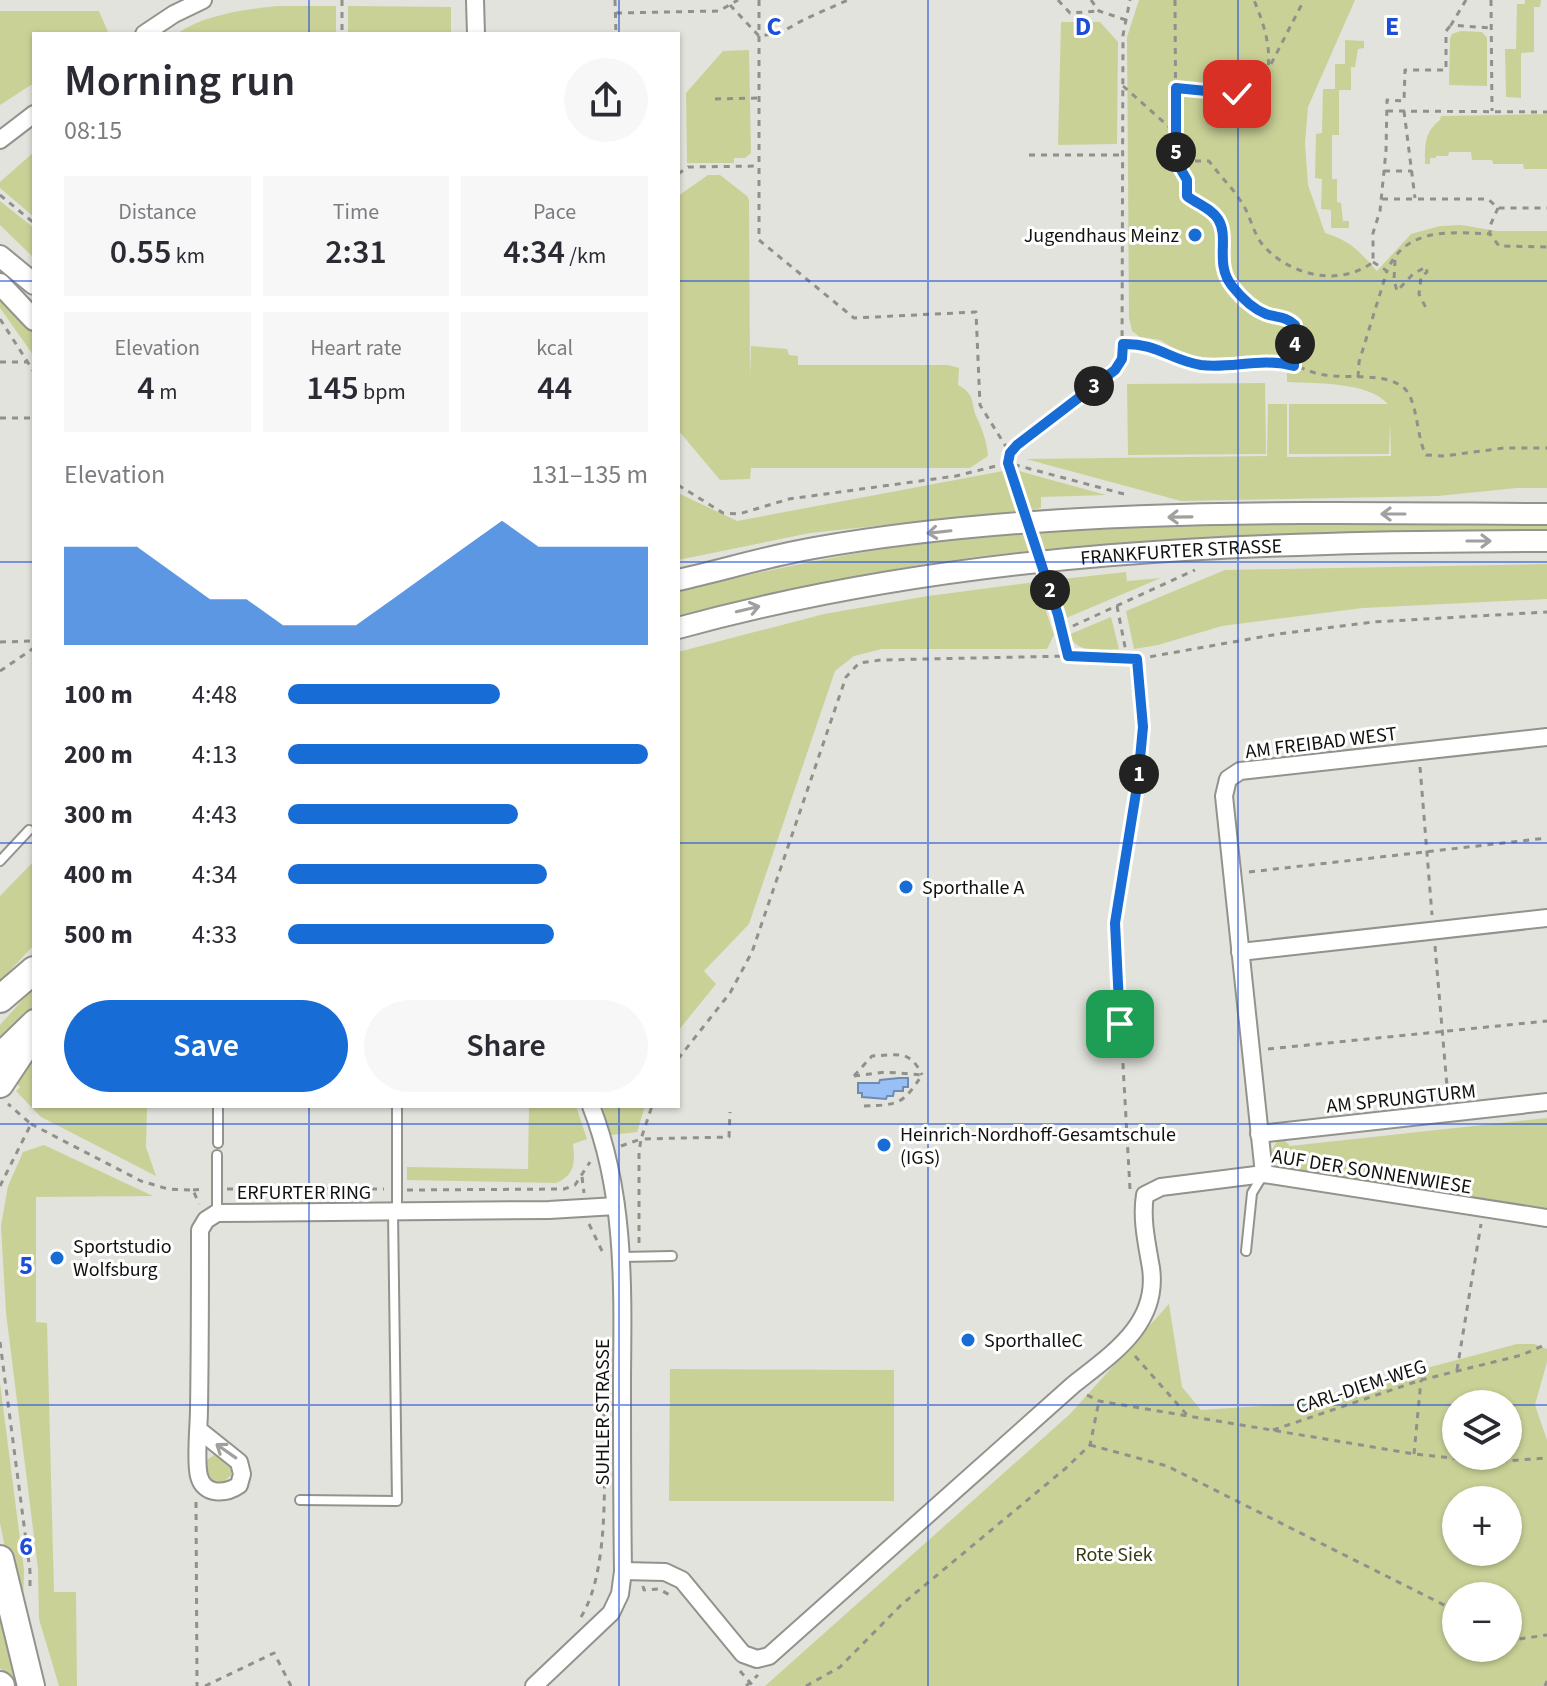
<!DOCTYPE html>
<html lang="en">
<head>
<meta charset="utf-8">
<style>
  body { margin:0; font-family:"Source Sans 3",sans-serif; background:#f7f7f7; color:#2b2b33; height:100vh; display:flex; flex-direction:column; font-size:30px; white-space:nowrap }
  * { box-sizing:border-box; margin:0 }
  p { font-size:26px; color:#7c7c81 }
  .icon { flex:none; width:44px; height:44px; fill:none; stroke:currentColor; stroke-width:2; stroke-linecap:round; stroke-linejoin:round }
  .map { position:relative; flex:1; overflow:hidden }
  .side { position:absolute; left:32px; top:32px; width:648px; height:1076px; display:flex; flex-direction:column; background:#fff; border-radius:0px; box-shadow:0 2px 6px #0004 }
  .side>* { flex:none }
  .fabs { position:absolute; left:1442px; top:1390px; display:grid; gap:16px }
  .fabs a { display:grid; place-items:center; width:80px; height:80px; border-radius:50%; background:#fff; box-shadow:0 2px 6px #0004; font-size:40px }
  .pin { position:absolute; display:grid; place-items:center; width:68px; height:68px; color:#fff; margin:-34px; border-radius:16px; box-shadow:0 4px 12px #0006 }
  .km { position:absolute; width:40px; height:40px; margin:-20px; border-radius:50%; background:#222; color:#fff; font-size:22px; line-height:40px; text-align:center }
  .round { display:grid; place-items:center; flex:none; width:84px; height:84px; border-radius:42px; background:#f7f7f7 }
  .overview { display:flex; align-items:center; justify-content:space-between; height:136px; padding:0 32px }
  h1 { font-size:44px; font-weight:600; line-height:60px }
  .metrics { display:grid; grid-template-columns:repeat(3,1fr); gap:12px; height:136px; padding:8px 32px }
  .metrics div { display:grid; align-content:center; border-radius:0px; background:#f7f7f7; text-align:center }
  .metrics b { font-size:34px; font-weight:600 }
  .metrics small { font-size:22px; font-weight:400 }
  .metrics p { font-size:22px }
  .chart { height:224px; padding:16px 32px }
  .chart p { display:flex; justify-content:space-between }
  .chart svg { width:100%; height:144px; margin-top:8px; fill:#176cd6; opacity:.7 }
  .button { display:flex; gap:16px; margin-top:auto; padding:16px 32px }
  .button a { flex:1; height:92px; border-radius:48px; background:#176cd6; color:#fff; font-size:32px; font-weight:600; line-height:92px; text-align:center }
  .button a+a { background:#f7f7f7; color:#2b2b33 }
  ul { padding:0 32px; list-style:none; font-size:26px }
  li { display:grid; grid-template-columns:128px 96px 1fr; align-items:center; height:60px }
  li i { height:20px; border-radius:10px; background:#176cd6 }
  .map>svg:first-child { display:block }
</style>
</head>
<body>
<div class="map">
<svg width="1547" height="1686" viewBox="0 0 1547 1686">
  <rect width="100%" height="100%" fill="#e2e3dc"/>
  <g fill="#cad197" fill-rule="evenodd">
    <path d="M1139,0H1355L1308,107L1305,143L1308,185L1325,233C1351,241 1359,251 1377,271L1411,234L1440,226L1461,225L1497,231H1547V488H1517L1438,496L1181,501L1026,459L1267,456L1268,404H1287V457L1391,456L1390,422L1389,454H1289V404H1388C1367,381 1317,384 1287,382V358L1192,359L1160,340L1140,337L1132,331L1129,318L1127,37Z"/>
    <path d="M1525,0H1541L1540,7H1534V52L1521,53V98L1506,97L1505,49H1516L1517,4H1525Z"/>
    <path d="M278,6H336V34H176C207,14 242,10 278,6Z"/>
    <path d="M348,6L451,7V34H348Z"/>
    <path d="M0,11H99L108,32L34,34V83L0,105Z"/>
    <path d="M1061,22H1100L1118,42L1117,144L1058,145Z"/>
    <path d="M1461,31L1482,32L1487,38V86L1449,85L1450,39L1452,34Z"/>
    <path d="M1345,40L1364,41V48L1358,49L1355,67H1351V90H1339V135H1332V179H1337V202L1341,203L1343,221H1349V228H1331V210L1321,209L1322,179L1315,178L1316,134L1322,133L1323,89H1335V64H1345Z"/>
    <path d="M749,50L751,153L745,158H734V163H687L686,93L723,51Z"/>
    <path d="M1547,114V169H1524L1523,164H1493L1492,160H1472L1471,152H1449L1448,156H1436V158H1430V164H1425C1425,146 1424,132 1440,120L1441,116Z"/>
    <path d="M34,152V217L0,188V182Z"/>
    <path d="M708,175H720L747,196L749,200L750,378L751,346L787,349L789,355L798,356V365H948L959,368L958,385C977,395 970,404 977,418C983,431 987,442 988,456L970,468H751L750,479L720,480L678,430V196Z"/>
    <path d="M0,201L34,228V258L0,225Z"/>
    <path d="M0,300L34,332V356L0,308Z"/>
    <path d="M1265,383L1266,454L1128,455L1127,384Z"/>
    <path d="M1003,471L1017,511L810,533L678,560V493L737,521Z"/>
    <path d="M1019,471L1106,495L1041,497V508L1030,510Z"/>
    <path d="M1547,523V531C1342,532 1135,533 932,563C846,576 762,597 678,618V592L683,590C764,571 845,553 928,543C1133,519 1341,523 1547,523Z"/>
    <path d="M1547,564V599L1363,608L1222,626L1158,645L1134,649L1126,611L1225,570Z"/>
    <path d="M1126,572L1127,581L1161,578L1066,618L1053,580Z"/>
    <path d="M1036,582L1054,635L1047,649H882L854,656L835,671L749,924L704,971L716,984L678,1031V652L824,614L928,596Z"/>
    <path d="M1111,617L1119,649C1098,650 1081,655 1068,635Z"/>
    <path d="M34,861V945L0,981V896Z"/>
    <path d="M34,987V1007L0,1042V1025Z"/>
    <path d="M34,1058V1106H147L146,1147L156,1176L41,1117L16,1091L20,1087L15,1082Z"/>
    <path d="M529,1106H576L587,1139L573,1144C575,1163 575,1175 556,1183L407,1180V1167L528,1169Z"/>
    <path d="M602,1106H645L637,1132L611,1135Z"/>
    <path d="M1547,1118V1211L1280,1167L1273,1160L1272,1150L1277,1141L1283,1139L1290,1146Z"/>
    <path d="M44,1145L153,1196L36,1197V1322L47,1323L54,1592H76L77,1686H59L39,1619L38,1569L6,1313L1,1226L8,1186L23,1152Z"/>
    <path d="M1169,1304L1182,1387L1201,1410L1291,1404L1517,1344H1534L1547,1349V1362L1535,1405L1547,1440V1686H765L1070,1414ZM1456,1404H1508V1456H1456ZM1456,1500H1508V1552H1456ZM1456,1596H1508V1648H1456Z"/>
    <path d="M670,1369L894,1370V1501H669Z"/>
    <path d="M0,1383L24,1570L23,1607L36,1664L44,1686H39L16,1602L0,1523Z"/>
    <path d="M214,1455C225,1457 232,1463 231,1475L223,1483L210,1480L207,1475V1460Z"/>
    <path d="M0,1597L23,1686H17L0,1668Z"/>
  </g>
  <path fill="#98bff6" stroke="#708bb1" stroke-width="2" d="M899,1078H908V1087H903V1091H894L893,1096H887L886,1099L862,1097V1093H858V1083H879L880,1080Z"/>
  <g fill="none" stroke-linecap="round" stroke-linejoin="round">
    <defs>
      <g id="service">
        <path d="M0,861L29,830"/>
        <path d="M218,1143V1106"/>
        <path d="M397,1211V1106"/>
        <path d="M217,1213V1155"/>
        <path d="M1246,1251L1252,1193L1263,1175"/>
        <path d="M622,1257L672,1256"/>
        <path d="M300,1500L397,1501L393,1212"/>
      </g>
      <g id="minor">
        <path d="M475,0L476,34"/>
        <path d="M144,34L174,14L203,0"/>
        <path d="M0,140L34,114"/>
        <path d="M1240,952L1547,918"/>
        <path d="M1259,1134L1547,1102"/>
        <path d="M1264,1174L1224,796L1228,779L1240,771L1547,737"/>
        <path d="M199,1430L239,1462L242,1474L239,1485C226,1494 204,1496 199,1476C195,1461 199,1426 199,1409C200,1349 200,1290 200,1230L206,1220L217,1213L549,1210L616,1206"/>
        <path d="M623,1571L665,1572L682,1580L743,1654L757,1659L769,1656L1073,1385C1112,1354 1159,1324 1151,1268C1147,1244 1141,1219 1145,1195L1161,1187L1264,1174L1547,1218"/>
        <path d="M534,1686L611,1613L620,1594L623,1571C622,1506 622,1441 622,1376C623,1286 625,1192 591,1106"/>
      </g>
      <g id="tertiary">
        <path d="M0,256L34,284"/>
        <path d="M0,284L34,320"/>
        <path d="M678,580C723,570 768,556 814,548C1052,506 1306,513 1547,514"/>
        <path id="s1" d="M678,628C965,549 1251,542 1547,541"/>
        <path d="M0,1053L34,1020"/>
      </g>
      <g id="trunk">
        <path d="M0,999L34,970"/>
        <path d="M0,1084L34,1033"/>
        <path d="M0,1559L31,1686"/>
        <path d="M0,1685L1,1686"/>
      </g>
    </defs>
    <use href="#service" stroke="#92938c" stroke-width="12"/>
    <use href="#minor" stroke="#92938c" stroke-width="20"/>
    <use href="#tertiary" stroke="#92938c" stroke-width="24"/>
    <use href="#trunk" stroke="#92938c" stroke-width="30"/>
    <g stroke="#91918c" stroke-width="3" stroke-dasharray="6 6" stroke-linecap="butt">
      <path d="M342,0V34"/>
      <path d="M615,0L616,34"/>
      <path d="M759,0V240L854,318L976,312L980,405L1010,453"/>
      <path d="M1058,0L1070,13L1099,11"/>
      <path d="M1091,0L1099,11L1126,20"/>
      <path d="M1175,0L1176,161H1209C1219,175 1231,186 1240,200C1250,213 1252,231 1262,244C1288,275 1339,288 1373,262V233L1380,211L1386,151L1387,100L1404,101L1405,70H1446V31L1451,25"/>
      <path d="M1466,0L1451,25L1490,28"/>
      <path d="M1491,0L1492,111"/>
      <path d="M730,5L759,36L780,33L805,19L848,0"/>
      <path d="M616,13L719,11L738,0"/>
      <path d="M1271,64L1304,0"/>
      <path d="M1123,86L1176,133"/>
      <path d="M1177,88L1237,94L1265,82C1274,54 1265,27 1254,0"/>
      <path d="M715,99L759,98"/>
      <path d="M1387,111L1547,112"/>
      <path d="M1404,111L1415,198"/>
      <path d="M1029,155H1122"/>
      <path d="M1176,161L1187,180V196C1197,204 1211,208 1218,219C1230,238 1214,263 1232,286C1240,296 1253,309 1266,314C1276,318 1286,316 1295,325L1294,366"/>
      <path d="M1384,171H1412"/>
      <path d="M678,174L688,167L759,166"/>
      <path d="M0,195L34,223"/>
      <path d="M1382,199H1488L1498,208H1547"/>
      <path d="M1498,208L1490,226V234L1499,246L1547,247"/>
      <path d="M1395,260L1394,280L1397,291L1413,274L1426,267L1427,272L1421,277L1419,294L1427,310"/>
      <path d="M1373,262L1387,271C1405,227 1451,232 1490,234"/>
      <path d="M0,319L34,372"/>
      <path d="M1123,344C1157,343 1169,360 1198,364C1217,368 1235,361 1253,361C1265,362 1278,362 1290,364C1302,367 1313,374 1325,375C1348,379 1382,372 1403,387C1418,399 1416,437 1426,455L1444,456L1504,448H1547"/>
      <path d="M0,362H28"/>
      <path d="M1358,377L1359,362L1387,271"/>
      <path d="M0,418H34"/>
      <path d="M678,485L723,513L739,514L789,499L956,476L1008,463L1012,470"/>
      <path d="M1124,494L1008,463L1010,453L1017,445L1115,370L1122,359L1123,35L1130,0"/>
      <path d="M1117,606L1127,657"/>
      <path d="M1058,615L1068,654"/>
      <path d="M1062,631L1195,570"/>
      <path d="M0,642L34,641"/>
      <path d="M0,671L34,648"/>
      <path d="M1420,767L1432,915"/>
      <path d="M1249,872L1547,838"/>
      <path d="M1435,946L1448,1098"/>
      <path d="M1268,1049L1547,1021"/>
      <path d="M678,1059L730,993L752,952L846,677L859,663L881,660L1068,656L1137,659L1278,634L1373,622L1547,612"/>
      <path d="M854,1076L872,1056C897,1055 910,1049 922,1075"/>
      <path d="M854,1076L885,1072L922,1075"/>
      <path d="M864,1106C899,1105 903,1104 922,1075"/>
      <path d="M31,1124L141,1181L168,1189L193,1190L199,1204"/>
      <path d="M621,1146L641,1139L652,1106"/>
      <path d="M582,1177L584,1193"/>
      <path d="M0,1186L31,1124L8,1104"/>
      <path d="M227,1189H384"/>
      <path d="M1130,1189L1115,923L1138,780L1143,727L1137,659"/>
      <path d="M193,1190L204,1189"/>
      <path d="M407,1190L564,1189L575,1185L590,1162"/>
      <path d="M589,1224L603,1253"/>
      <path d="M639,1243V1153L641,1139L729,1137L730,1112"/>
      <path d="M0,1342L30,1571V1589"/>
      <path d="M1135,1356L1188,1416"/>
      <path d="M1457,1370L1481,1224"/>
      <path d="M1087,1395L1099,1401L1414,1454L1491,1462L1547,1458"/>
      <path d="M1273,1430L1421,1380L1522,1355L1547,1344"/>
      <path d="M1090,1445L1167,1466L1456,1611"/>
      <path d="M1414,1454L1421,1380"/>
      <path d="M196,1502L197,1686"/>
      <path d="M643,1586L644,1590L659,1589L673,1597"/>
      <path d="M581,1617C612,1567 603,1464 604,1405"/>
      <path d="M1508,1638L1512,1640L1547,1635"/>
      <path d="M740,1671L753,1686"/>
      <path d="M205,1686L274,1653L291,1686"/>
      <path d="M746,1686L758,1675"/>
      <path d="M806,1686L840,1667L901,1605L1066,1468L1090,1445L1099,1401"/>
      <path d="M1545,1686L1547,1681"/>
    </g>
    <use href="#service" stroke="#fff" stroke-width="8"/>
    <use href="#minor" stroke="#fff" stroke-width="16"/>
    <use href="#tertiary" stroke="#fff" stroke-width="20"/>
    <use href="#trunk" stroke="#fff" stroke-width="26"/>
    <path stroke="#91918c" stroke-width="3" stroke-dasharray="6 6" stroke-linecap="butt" d="M1012,470L1058,615"/>
  </g>
  <defs><path id="oneway-shaft" d="M-6 0H5M1.5-3L5.5 0L1.5 3" fill="none" stroke-width="1.6" stroke-linecap="round" stroke-linejoin="round" transform="scale(2)"/></defs>
  <g stroke="#a0a09f">
    <use href="#oneway-shaft" transform="translate(1393 514) rotate(180)"/>
    <use href="#oneway-shaft" transform="translate(1180 517) rotate(179)"/>
    <use href="#oneway-shaft" transform="translate(939 532) rotate(174)"/>
    <use href="#oneway-shaft" transform="translate(1479 541)"/>
    <use href="#oneway-shaft" transform="translate(748 609) rotate(-13)"/>
    <use href="#oneway-shaft" transform="translate(226 1451) rotate(-145)"/>
  </g>
  <g fill="none" stroke-linecap="round" stroke-linejoin="round">
    <defs>
      <path id="route" d="M1120,1024L1115,923L1138,780L1143,727L1137,659L1068,656L1058,615L1008,463L1010,453L1017,445L1115,370L1122,359L1123,344C1157,343 1170,360 1201,365C1231,369 1261,357 1294,366L1295,325C1286,316 1277,318 1266,314C1253,309 1240,296 1232,286C1214,263 1230,238 1218,219C1211,208 1197,204 1187,196V180L1176,161V88L1237,94"/>
    </defs>
    <use href="#route" stroke="#fff" stroke-width="16"/>
    <use href="#route" stroke="#176cd6" stroke-width="10"/>
  </g>
  <path fill="none" stroke="#1d4ed8" stroke-width="2" stroke-opacity="0.55" d="M309,0V34M619,0V34M928,0V1686M1238,0V1686M0,281H34M678,281H1547M0,562H34M678,562H1547M0,843H34M678,843H1547M309,1106V1686M619,1106V1686M0,1124H1547M0,1405H1456M1508,1405H1547"/>
  <g fill="#176cd6" stroke="#fff" stroke-width="3">
    <circle cx="1195" cy="235" r="8"/>
    <circle cx="906" cy="887" r="8"/>
    <circle cx="884" cy="1145" r="8"/>
    <circle cx="57" cy="1258" r="8"/>
    <circle cx="968" cy="1340" r="8"/>
  </g>
  <g text-anchor="middle" stroke-width="6" stroke-linejoin="round" paint-order="stroke">
    <g font-size="20" fill="#11110f" stroke="#fff" text-anchor="start">
      <text x="1179" y="242" text-anchor="end">Jugendhaus Meinz</text>
      <text x="922" y="894">Sporthalle A</text>
      <text x="900" y="1141">Heinrich-Nordhoff-Gesamtschule<tspan x="900" dy="23">(IGS)</tspan></text>
      <text x="73" y="1253">Sportstudio<tspan x="73" dy="23">Wolfsburg</tspan></text>
      <text x="984" y="1347">SporthalleC</text>
    </g>
    <g font-size="20" fill="#11110f" stroke="#fff">
      <text dy="7" stroke="none"><textPath href="#s1" startOffset="510">FRANKFURTER STRASSE</textPath></text>
      <text transform="translate(1321 742) rotate(-7)" y="7">AM FREIBAD WEST</text>
      <text transform="translate(1401 1098) rotate(-6)" y="7">AM SPRUNGTURM</text>
      <text transform="translate(1372 1171) rotate(9)" y="7">AUF DER SONNENWIESE</text>
      <text x="304" y="1199">ERFURTER RING</text>
      <text transform="translate(1361 1386) rotate(-18)" y="7">CARL-DIEM-WEG</text>
      <text transform="translate(602 1412) rotate(-90)" y="7">SUHLER STRASSE</text>
    </g>
    <g font-size="20" fill="#373b16" stroke="#fff">
      <text x="1114" y="1561">Rote Siek</text>
    </g>
  </g>
  <g font-size="26" text-anchor="middle" font-weight="bold" fill="#1d4ed8" stroke="#fff" stroke-width="6" stroke-linejoin="round" paint-order="stroke">
    <text x="774" y="35">C</text>
    <text x="1083" y="35">D</text>
    <text x="1392" y="35">E</text>
    <text x="26" y="1274">5</text>
    <text x="26" y="1555">6</text>
  </g>
</svg>
<div class="fabs">
<a><svg class="icon" aria-label="layers" viewBox="0 0 24 24"><path d="M12 4l9 5-9 5-9-5zM3 14l9 5 9-5"/></svg></a>
<a>+</a>
<a>−</a>
</div>
<div class="pin" style="left:1120px;top:1024px;background:#1e9e55"><svg class="icon" aria-label="arrive" viewBox="0 0 24 24"><path d="M6 21V4h12l-3 4 3 4H6"/></svg></div>
<div class="pin" style="left:1237px;top:94px;background:#d93025"><svg class="icon" aria-label="check" viewBox="0 0 24 24"><path d="M5 12l5 5 9-10"/></svg></div>
<b class="km" style="left:1139px;top:774px">1</b>
<b class="km" style="left:1050px;top:590px">2</b>
<b class="km" style="left:1094px;top:386px">3</b>
<b class="km" style="left:1295px;top:344px">4</b>
<b class="km" style="left:1176px;top:152px">5</b>
<section class="side">
<div class="overview"><div><h1>Morning run</h1><p>08:15</p></div><a class="round"><svg class="icon" aria-label="share" viewBox="0 0 24 24"><path d="M12 15V3M7 8l5-5 5 5M5 13v7h14v-7"/></svg></a></div>
<div class="metrics">
<div><p>Distance</p><b>0.55<small> km</small></b></div>
<div><p>Time</p><b>2:31</b></div>
<div><p>Pace</p><b>4:34<small> /km</small></b></div>
</div>
<div class="metrics">
<div><p>Elevation</p><b>4<small> m</small></b></div>
<div><p>Heart rate</p><b>145<small> bpm</small></b></div>
<div><p>kcal</p><b>44</b></div>
</div>
<div class="chart"><p><span>Elevation</span>131–135 m</p>
<svg viewBox="0 0 160 44" preserveAspectRatio="none"><path d="M0 44V14L10 14L20 14L30 22L40 30L50 30L60 38L70 38L80 38L90 30L100 22L110 14L120 6L130 14L140 14L150 14L160 14V44z"/></svg>
</div>
<ul>
<li><b>100 m</b>4:48<i style="width:59%"></i></li>
<li><b>200 m</b>4:13<i style="width:100%"></i></li>
<li><b>300 m</b>4:43<i style="width:64%"></i></li>
<li><b>400 m</b>4:34<i style="width:72%"></i></li>
<li><b>500 m</b>4:33<i style="width:74%"></i></li>
</ul>
<div class="button"><a>Save</a><a>Share</a></div>
</section>
</div>
</body>
</html>
